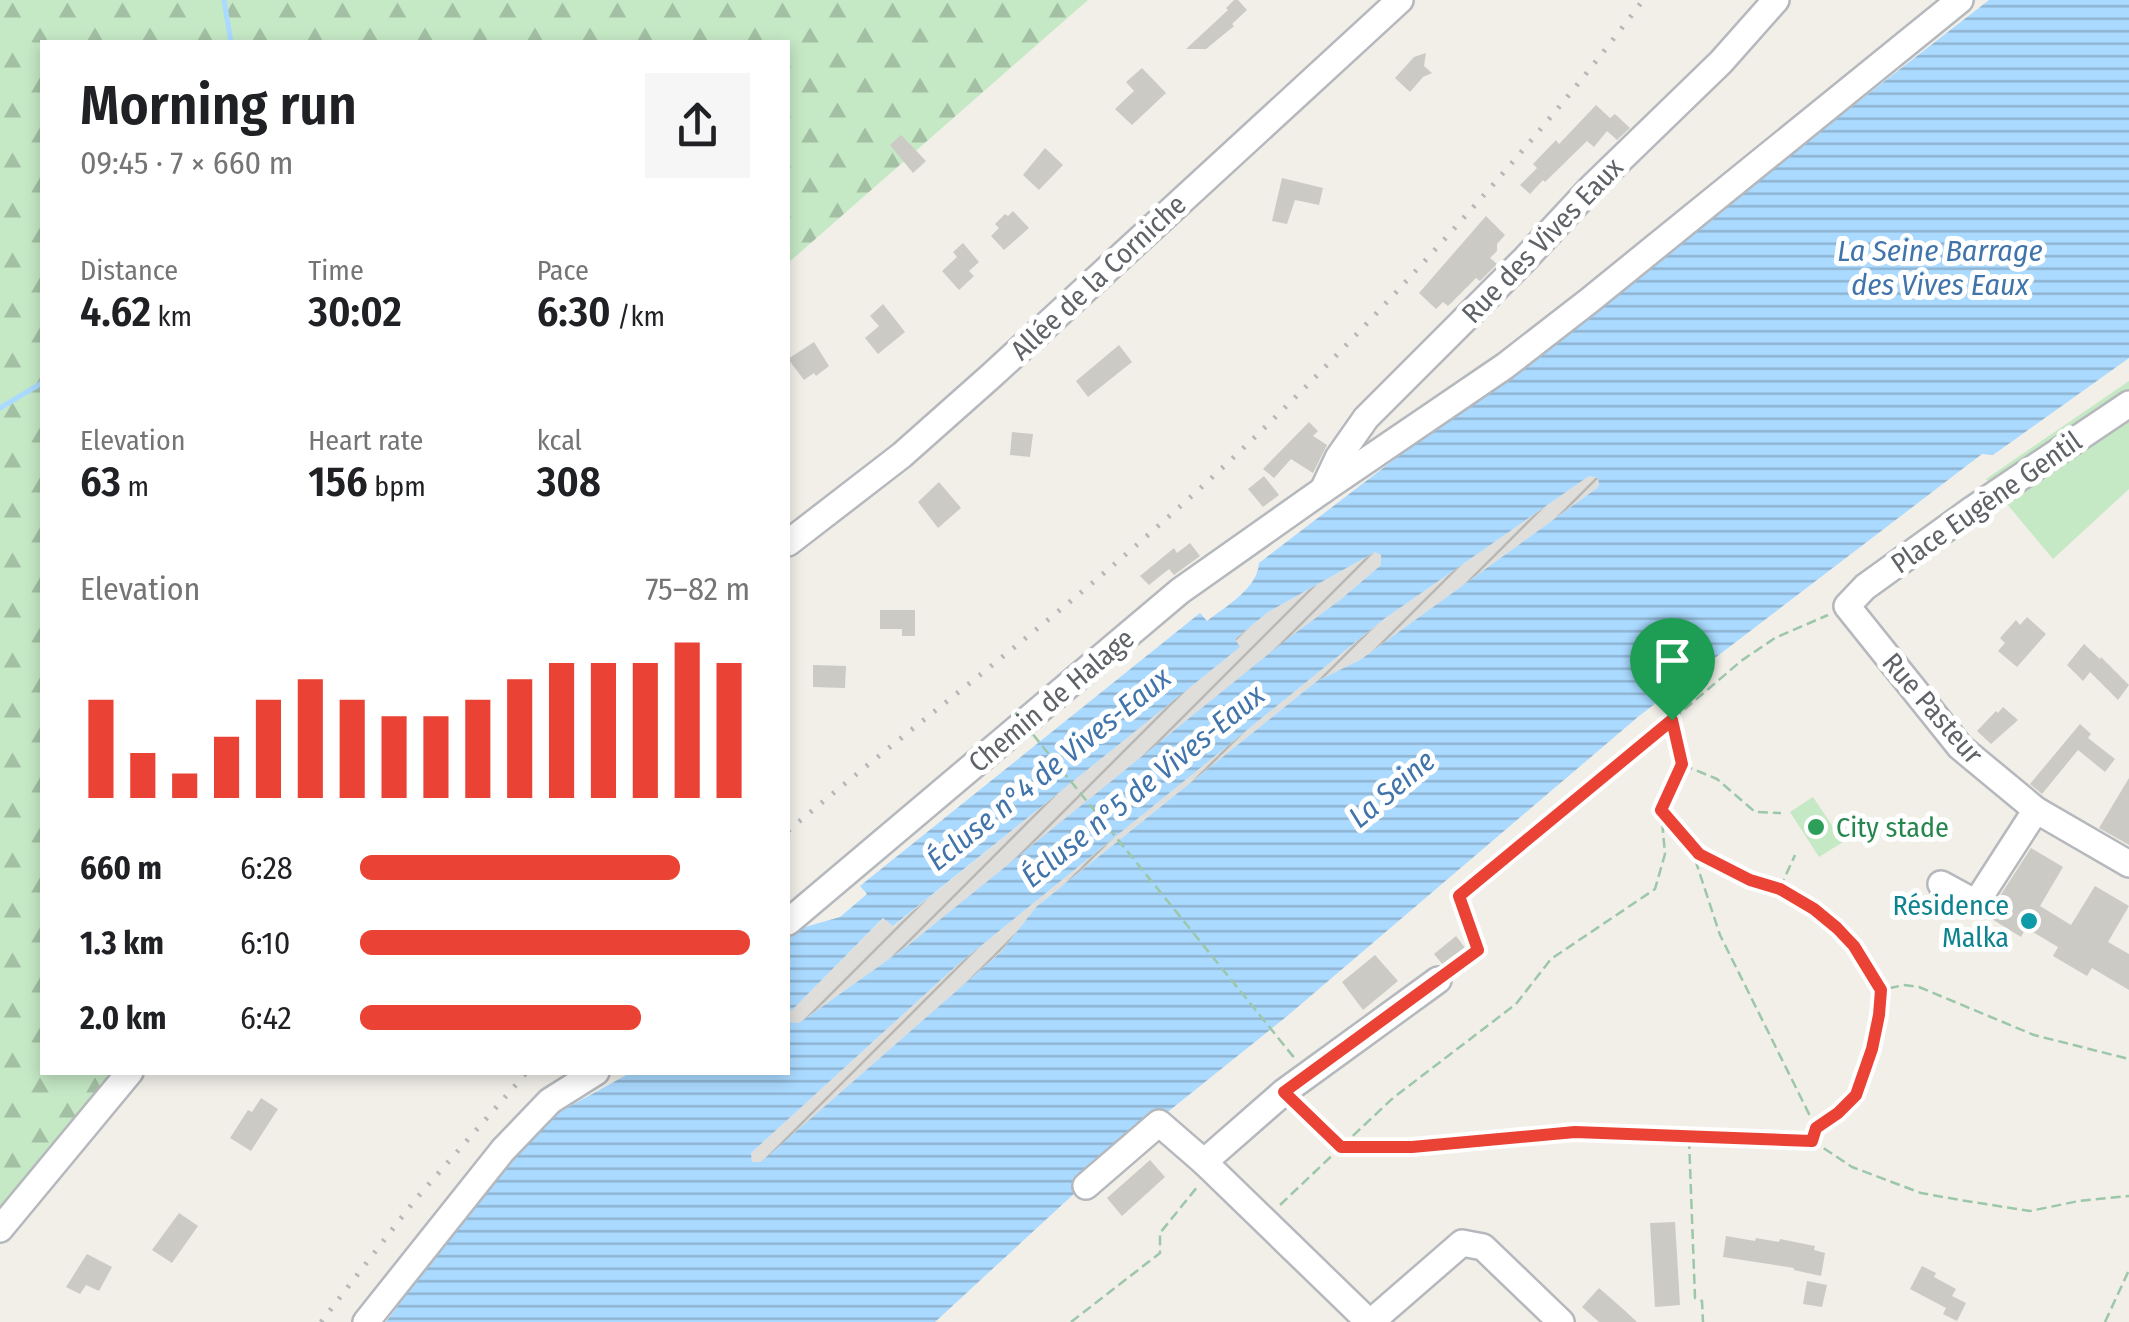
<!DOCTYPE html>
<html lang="en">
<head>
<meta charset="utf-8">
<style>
  body { margin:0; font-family:"Fira Sans Condensed",sans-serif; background:#f6f6f6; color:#202124; height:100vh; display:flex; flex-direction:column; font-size:38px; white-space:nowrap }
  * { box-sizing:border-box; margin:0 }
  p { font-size:32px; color:#757577 }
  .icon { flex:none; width:55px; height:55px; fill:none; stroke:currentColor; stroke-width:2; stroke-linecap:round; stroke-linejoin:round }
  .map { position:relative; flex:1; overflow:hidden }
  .side { position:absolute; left:40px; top:40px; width:750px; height:1035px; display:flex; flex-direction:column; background:#fff; border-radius:0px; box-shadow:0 5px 15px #0003 }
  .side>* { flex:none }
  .pin { position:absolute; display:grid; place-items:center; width:85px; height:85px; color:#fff; margin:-102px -42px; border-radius:50% 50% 50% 0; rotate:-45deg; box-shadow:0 0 10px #0007 }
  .pin .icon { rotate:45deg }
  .round { display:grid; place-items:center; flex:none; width:105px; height:105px; border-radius:0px; background:#f6f6f6 }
  .headline { display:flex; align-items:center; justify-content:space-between; height:170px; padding:0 40px }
  h1 { font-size:55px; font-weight:600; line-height:75px }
  .metrics { display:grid; grid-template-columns:repeat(3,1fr); gap:15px; height:170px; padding:10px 40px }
  .metrics div { display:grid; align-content:center }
  .metrics b { font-size:42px; font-weight:600 }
  .metrics small { font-size:28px; font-weight:400 }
  .metrics p { font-size:28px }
  .chart { height:280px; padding:20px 40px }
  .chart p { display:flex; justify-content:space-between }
  .chart svg { width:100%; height:180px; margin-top:10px; stroke:#ea4335; stroke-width:6 }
  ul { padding:0 40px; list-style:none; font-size:32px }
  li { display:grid; grid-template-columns:160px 120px 1fr; align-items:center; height:75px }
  li i { height:25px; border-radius:12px; background:#ea4335 }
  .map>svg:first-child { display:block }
</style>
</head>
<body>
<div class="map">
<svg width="2129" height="1322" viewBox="0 0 2129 1322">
  <defs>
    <pattern id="industrial-furrows" width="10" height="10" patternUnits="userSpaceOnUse" patternTransform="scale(2.5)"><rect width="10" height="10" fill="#e0deda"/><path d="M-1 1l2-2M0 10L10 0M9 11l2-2" fill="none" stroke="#b9b8b5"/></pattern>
    <pattern id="forest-firs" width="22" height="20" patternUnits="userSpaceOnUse" patternTransform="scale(2.5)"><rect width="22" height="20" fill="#c5e8c5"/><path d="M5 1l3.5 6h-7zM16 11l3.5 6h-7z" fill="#a3c0a4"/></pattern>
    <pattern id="water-rules" width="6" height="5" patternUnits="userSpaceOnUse" patternTransform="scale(2.5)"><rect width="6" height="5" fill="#aadaff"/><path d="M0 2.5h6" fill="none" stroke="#8eb4d2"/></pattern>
  </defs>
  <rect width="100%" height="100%" fill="#f1efe8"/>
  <g fill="url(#industrial-furrows)">
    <path d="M1589,476L1598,478L1599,485L1597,488L1360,660L1317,681L1036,907L1001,952L761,1163H752L751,1153L956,966L1384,619Z"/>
    <path d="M1375,552L1381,555V565L1340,600L906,947L799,1023L790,1022V1012L884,918L894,926L1239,647L1235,639L1268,612Z"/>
  </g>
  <g fill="#c5e8c5">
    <path d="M2129,381V489L2053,559L1986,479Z"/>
    <path d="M1813,797L1843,842L1819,857L1790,812Z"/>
  </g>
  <path fill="url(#forest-firs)" d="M0,0H1088L788,263V42H42V1072L118,1073L0,1207Z"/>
  <path fill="url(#water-rules)" fill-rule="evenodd" d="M1989,0H2129V358L1993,455L1982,454L1639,716L1286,1017L1129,1143L935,1322H386L506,1158L554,1115L630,1073L788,1072V938L798,929L840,917L867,894L860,886L1200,613L1207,621C1225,607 1258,588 1259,563L1625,283ZM1589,476L1598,478L1599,485L1597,488L1360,660L1317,681L1036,907L1001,952L761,1162H752L751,1153L956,966L1384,619ZM1375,552L1381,555V565L1340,600L1286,640L906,947L799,1023L790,1022L788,1016L790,1012L883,918L893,926L1240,647L1235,639L1268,612Z"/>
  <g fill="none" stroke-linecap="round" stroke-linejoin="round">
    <g stroke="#aadaff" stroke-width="5">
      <path d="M224,0L231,42"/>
      <path d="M0,408L42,383"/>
    </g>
  </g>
  <g fill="#cccac5">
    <path d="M1234,0H1238L1247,10L1232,24L1234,26L1206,49H1186L1228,10L1226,8Z"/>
    <path d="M1426,53L1424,66L1432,73L1423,77L1410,92L1395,78L1414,57Z"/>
    <path d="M1142,68L1166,93L1132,125L1115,109L1134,91L1126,82Z"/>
    <path d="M1596,105L1610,118L1615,114L1630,128L1617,140L1607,131L1594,147L1587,141L1545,182L1543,180L1530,194L1520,185L1537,168L1533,164L1556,140L1559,144Z"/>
    <path d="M901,135L926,161L913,173L890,145Z"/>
    <path d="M1045,148L1063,165L1039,190L1023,175Z"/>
    <path d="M1282,178L1323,188L1319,205L1295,200L1287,224L1272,221Z"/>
    <path d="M1013,211L1029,228L1004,250L991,236L999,228L995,224L1005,214L1008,216Z"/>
    <path d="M1486,216L1505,235L1497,244V251L1490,258L1497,264L1480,281L1476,278L1448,306L1443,302L1436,309L1419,293Z"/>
    <path d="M963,243L979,262L969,271L974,276L959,290L942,271L957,257L953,252Z"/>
    <path d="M883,304L905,332L878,354L865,338L879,326L870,316Z"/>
    <path d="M814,342L829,366L816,376L814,373L804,380L788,359Z"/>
    <path d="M1119,345L1132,362L1088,397L1076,381Z"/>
    <path d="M1309,422L1318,431L1313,436L1327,445L1313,473L1291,459L1274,478L1263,469Z"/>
    <path d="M1012,432L1033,434L1030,457L1010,455Z"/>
    <path d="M1264,476L1279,495L1263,507L1248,489Z"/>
    <path d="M939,482L961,508L938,528L918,502Z"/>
    <path d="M1190,543L1200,556L1174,575L1169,569L1149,585L1140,576L1174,548L1177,553Z"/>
    <path d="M880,610H915V636H902V629H880Z"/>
    <path d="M2027,617L2046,634L2017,667L1998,651L2005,643L2000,638L2016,620L2020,625Z"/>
    <path d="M2084,644L2100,659L2101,657L2129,685L2118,700L2090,672L2083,681L2067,665Z"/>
    <path d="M813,665L846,666L845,688L813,687Z"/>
    <path d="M2003,707L2018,720L1991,744L1977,731L1996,711L1998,713Z"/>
    <path d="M2080,724L2091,734L2088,738L2115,759L2105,772L2078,750L2042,794L2030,784Z"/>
    <path d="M2129,778V845L2099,828Z"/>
    <path d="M2031,848L2063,867L2040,906L2071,925L2095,886L2129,906L2108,942L2129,954V990L2092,968L2087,976L2053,956L2058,947L2026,928L2021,937L1987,916Z"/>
    <path d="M1456,936L1466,949L1445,966L1443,965L1434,954Z"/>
    <path d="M1375,955L1398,981L1363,1010L1342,982Z"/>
    <path d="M261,1098L278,1109L251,1151L230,1138L248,1110L252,1112Z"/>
    <path d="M1150,1160L1165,1177L1122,1216L1107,1198Z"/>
    <path d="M179,1213L198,1226L172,1263L152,1250Z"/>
    <path d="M1675,1222L1680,1305L1655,1307L1650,1223Z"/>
    <path d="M1726,1236L1755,1241L1756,1238L1779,1242L1780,1239L1815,1246L1814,1250L1825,1253L1821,1276L1794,1270V1268L1723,1257Z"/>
    <path d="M87,1254L112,1267L99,1291L86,1285L80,1294L66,1287Z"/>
    <path d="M1922,1266L1936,1273L1934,1277L1956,1289L1952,1296L1966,1303L1957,1321L1943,1314L1946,1308L1910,1289Z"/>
    <path d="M1807,1281L1827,1285L1822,1307L1803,1304Z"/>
    <path d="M1599,1288L1623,1309L1637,1322H1599L1582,1307Z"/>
  </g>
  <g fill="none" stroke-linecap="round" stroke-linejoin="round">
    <defs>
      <g id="minor">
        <path d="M2129,404L1973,509L1865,587L1847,606L1960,747L2036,810L2129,864"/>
        <path d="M1323,490L1338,458L1366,418L1525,259L1592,187L1721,62L1776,0"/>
        <path d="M788,543L902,455L991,376L1400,0"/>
        <path d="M1941,884L1976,903L2036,810"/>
        <path d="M788,922L1180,591L1323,490L1505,366L1590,300L1960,0"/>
        <path d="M1204,1162L1284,1092L1438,980"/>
        <path d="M1086,1186L1159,1123L1204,1162L1369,1322"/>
        <path d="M0,1229L130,1072"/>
        <path d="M366,1322L503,1150L550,1101L596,1072"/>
        <path d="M1371,1322L1462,1243L1483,1247L1561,1322"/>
      </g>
    </defs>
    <use href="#minor" stroke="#b5b8bc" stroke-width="30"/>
    <g stroke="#9cc7a9" stroke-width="2.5" stroke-dasharray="10 5" stroke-linecap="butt">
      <path d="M1683,765L1717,779L1755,812L1781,813"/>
      <path d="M1662,811L1690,844L1720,935L1816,1128"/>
      <path d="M1690,844C1713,870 1751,876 1781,890C1830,913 1853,945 1881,990L1904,985L1919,987L2034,1035L2129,1059"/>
      <path d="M1780,888L1795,855"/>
      <path d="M1456,967L1478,951L1459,895L1672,720"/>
      <path d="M1299,1106L1341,1147L1393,1098L1516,1004L1551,959L1655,889L1665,854L1661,810L1682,764L1672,720L1741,661L1775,638L1828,615"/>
      <path d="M1689,1139L1695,1298L1702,1301L1703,1322"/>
      <path d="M1813,1140L1816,1128L1838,1113L1857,1095L1872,1049L1881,991"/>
      <path d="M1280,1205L1341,1147H1412L1575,1132L1689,1138L1775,1139L1813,1141L1852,1167L1921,1193L1966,1201L2030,1211L2079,1201L2129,1196"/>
      <path d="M1071,1322L1160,1253V1233L1198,1186"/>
      <path d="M2105,1322L2129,1270"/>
    </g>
    <use href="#minor" stroke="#fff" stroke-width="25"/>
    <g stroke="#b6b7b8" stroke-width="5" stroke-dasharray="2.5 12" stroke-linecap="butt">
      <path d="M788,831C913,725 1045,628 1167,518C1249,446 1325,369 1399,289C1484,197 1568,101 1643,0"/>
      <path d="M321,1322L415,1200L527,1072"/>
    </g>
    <path stroke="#9cc7a9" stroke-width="2.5" stroke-dasharray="10 5" stroke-linecap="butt" d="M1014,711L1296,1060"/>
  </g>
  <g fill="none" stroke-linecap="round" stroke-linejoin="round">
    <defs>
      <path id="route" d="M1672,720L1682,764L1661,810L1699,854L1750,880L1780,889L1814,909L1837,928L1854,946L1881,990L1879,1015L1872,1049L1856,1095L1838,1113L1816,1128L1812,1141L1575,1132L1412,1147H1341L1284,1092L1478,950L1459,896Z"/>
    </defs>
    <use href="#route" stroke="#fff" stroke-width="20"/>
    <use href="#route" stroke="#ea4335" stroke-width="12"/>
  </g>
  <circle fill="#2e9e5b" stroke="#fff" stroke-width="4" cx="1816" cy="827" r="10"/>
  <circle fill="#0f9aa8" stroke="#fff" stroke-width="4" cx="2029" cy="921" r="10"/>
  <g text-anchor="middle" stroke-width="10" stroke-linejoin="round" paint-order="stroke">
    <g font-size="28" fill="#5f6368" stroke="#fff">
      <text transform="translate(1542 240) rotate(-46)" y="10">Rue des Vives Eaux</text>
      <text transform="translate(1098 277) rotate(-43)" y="10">Allée de la Corniche</text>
      <text transform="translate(1986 502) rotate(-35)" y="10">Place Eugène Gentil</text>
      <text transform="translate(1051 700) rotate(-40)" y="10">Chemin de Halage</text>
      <text transform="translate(1933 708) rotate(49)" y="10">Rue Pasteur</text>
    </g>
    <g font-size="28" fill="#27864d" stroke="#fff" text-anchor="start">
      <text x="1836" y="837">City stade</text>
    </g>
    <g font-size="28" fill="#0d838f" stroke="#fff" text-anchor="end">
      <text x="2009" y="915">Résidence<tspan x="2009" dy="32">Malka</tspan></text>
    </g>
    <g font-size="30" font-style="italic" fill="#4174aa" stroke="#fff">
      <text x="1940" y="261">La Seine Barrage<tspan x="1940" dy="34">des Vives Eaux</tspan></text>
      <text transform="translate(1049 769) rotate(-39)" y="10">Écluse n°4 de Vives-Eaux</text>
      <text transform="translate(1143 786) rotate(-39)" y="10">Écluse n°5 de Vives-Eaux</text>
      <text transform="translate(1392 789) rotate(-40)" y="10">La Seine</text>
    </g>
  </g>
</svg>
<div class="pin" style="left:1672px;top:720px;background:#1e9e55"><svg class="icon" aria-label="arrive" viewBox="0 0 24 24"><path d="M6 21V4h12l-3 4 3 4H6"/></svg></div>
<section class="side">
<div class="headline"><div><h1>Morning run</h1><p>09:45 · 7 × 660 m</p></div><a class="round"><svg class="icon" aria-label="share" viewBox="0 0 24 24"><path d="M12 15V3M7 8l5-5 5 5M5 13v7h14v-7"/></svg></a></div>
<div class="metrics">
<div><p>Distance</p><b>4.62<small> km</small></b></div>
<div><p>Time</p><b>30:02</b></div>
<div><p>Pace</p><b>6:30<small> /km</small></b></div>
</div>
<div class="metrics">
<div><p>Elevation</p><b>63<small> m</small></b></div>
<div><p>Heart rate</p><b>156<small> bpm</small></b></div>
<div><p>kcal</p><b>308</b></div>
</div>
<div class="chart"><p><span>Elevation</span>75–82 m</p>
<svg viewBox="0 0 160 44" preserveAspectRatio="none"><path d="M5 44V20M15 44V33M25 44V38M35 44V29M45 44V20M55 44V15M65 44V20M75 44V24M85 44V24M95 44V20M105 44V15M115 44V11M125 44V11M135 44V11M145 44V6M155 44V11"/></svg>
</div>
<ul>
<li><b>660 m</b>6:28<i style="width:82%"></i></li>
<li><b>1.3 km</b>6:10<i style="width:100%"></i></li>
<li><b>2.0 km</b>6:42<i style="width:72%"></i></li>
</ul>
</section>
</div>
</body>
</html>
